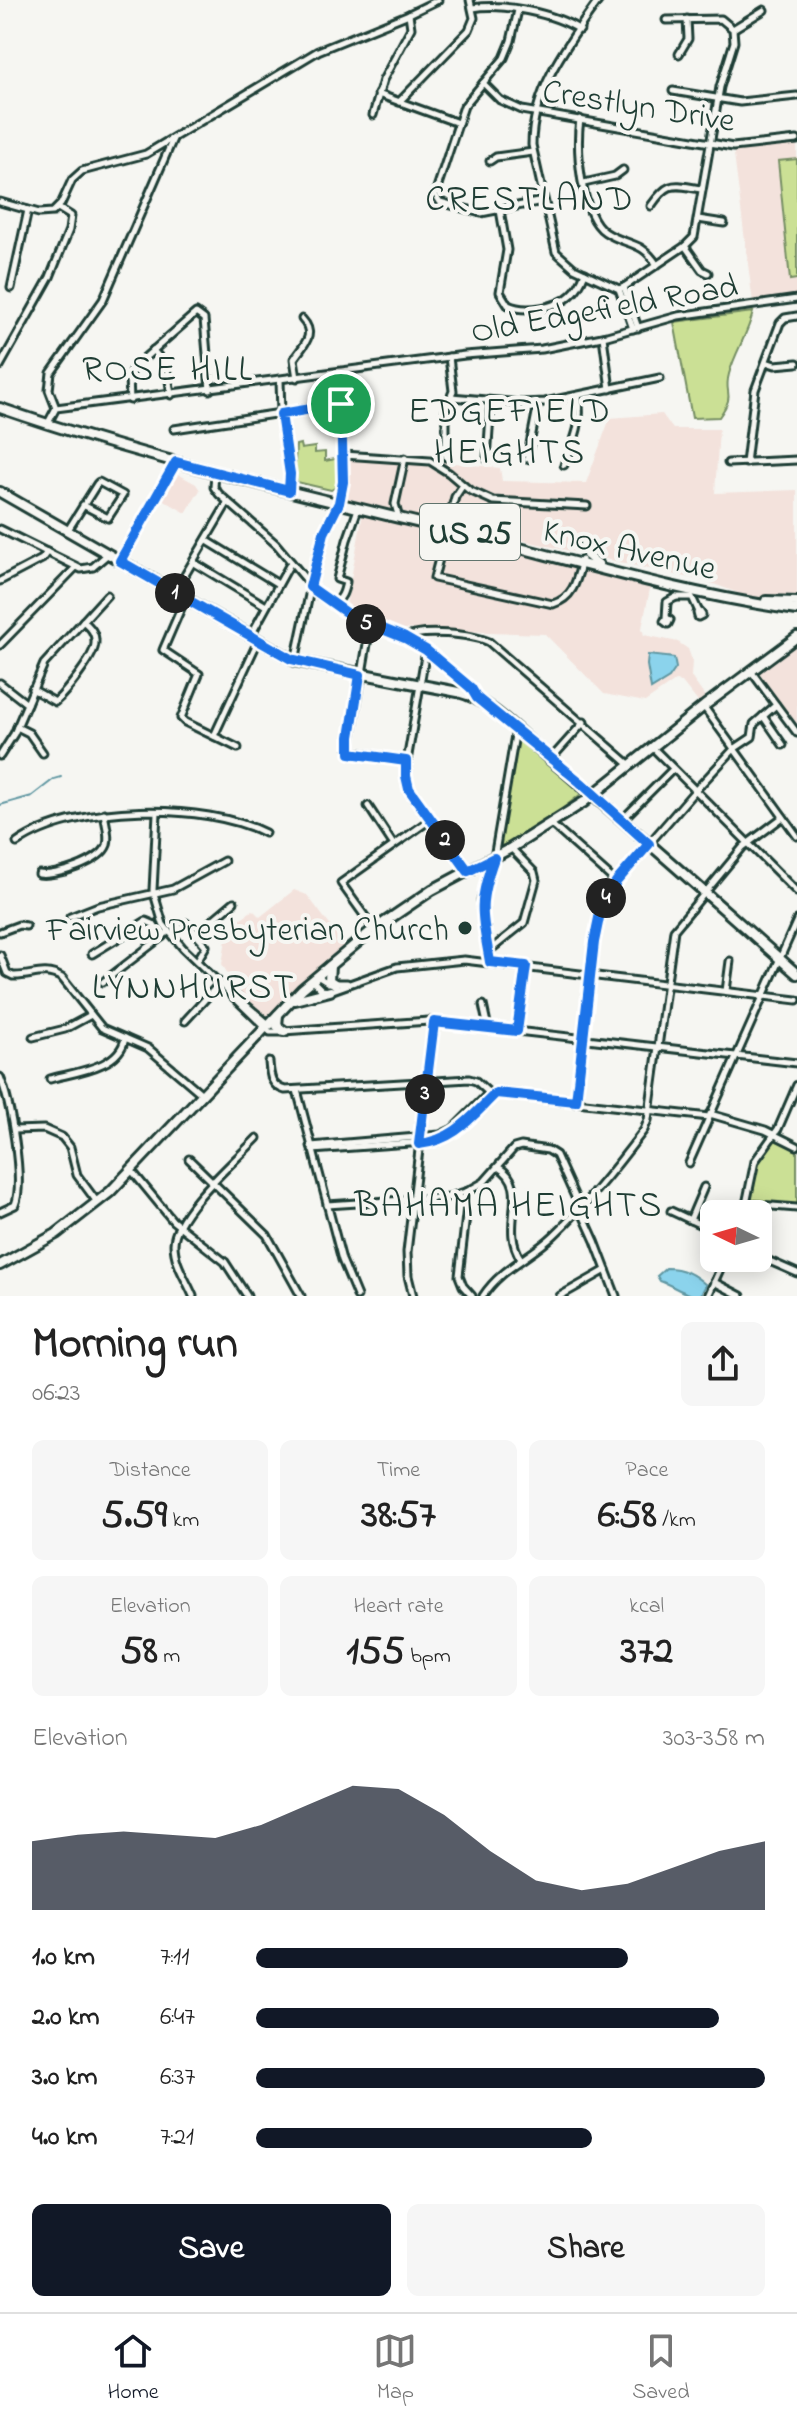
<!DOCTYPE html>
<html lang="en">
<head>
<meta charset="utf-8">
<style>
  body { margin:0; font-family:"Indie Flower",sans-serif; background:#f6f6f6; color:#222; height:100vh; display:flex; flex-direction:column; font-size:30px; white-space:nowrap }
  * { box-sizing:border-box; margin:0 }
  p { font-size:26px; color:#767676 }
  .icon { flex:none; width:44px; height:44px; fill:none; stroke:currentColor; stroke-width:2; stroke-linecap:round; stroke-linejoin:round }
  .map { position:relative; height:1296px; overflow:hidden }
  .side { display:flex; flex-direction:column; background:#fff; flex:1 }
  .side>* { flex:none }
  .needle { width:52px; rotate:275deg }
  .controls { position:absolute; left:700px; top:1200px; display:grid; gap:16px }
  .controls a { display:grid; place-items:center; width:72px; height:72px; border-radius:12px; background:#fff; box-shadow:0 4px 20px #0003; font-size:40px }
  .pin { position:absolute; display:grid; place-items:center; width:68px; height:68px; color:#fff; margin:-34px; border:4px solid #fff; border-radius:50%; box-shadow:0 2px 8px #0007 }
  .km { position:absolute; width:40px; height:40px; margin:-20px; border-radius:50%; background:#222; color:#fff; font-size:22px; line-height:40px; text-align:center }
  .round { display:grid; place-items:center; flex:none; width:84px; height:84px; border-radius:12px; background:#f6f6f6 }
  .head { display:flex; align-items:center; justify-content:space-between; height:136px; padding:0 32px }
  h1 { font-size:44px; font-weight:700; line-height:60px }
  .figures { display:grid; grid-template-columns:repeat(3,1fr); gap:12px; height:136px; padding:8px 32px }
  .figures div { display:grid; align-content:center; border-radius:12px; background:#f6f6f6; text-align:center }
  .figures b { font-size:40px; font-weight:700 }
  .figures small { font-size:22px; font-weight:400 }
  .figures p { font-size:22px }
  .chart { height:224px; padding:16px 32px }
  .chart p { display:flex; justify-content:space-between }
  .chart svg { width:100%; height:144px; margin-top:8px; fill:#111827; opacity:.7 }
  .cta { display:flex; gap:16px; margin-top:auto; padding:16px 32px }
  .cta a { flex:1; height:92px; border-radius:12px; background:#111827; color:#fff; font-size:32px; font-weight:700; line-height:92px; text-align:center }
  .cta a+a { background:#f6f6f6; color:#222 }
  ul { padding:0 32px; list-style:none; font-size:26px }
  li { display:grid; grid-template-columns:128px 96px 1fr; align-items:center; height:60px }
  li i { height:20px; border-radius:10px; background:#111827 }
  .tabs { display:flex; justify-content:space-around; align-items:center; height:112px; border-top:2px solid #e0e0e0; background:#fff; font-size:22px; color:#767676 }
  .tabs a { display:grid; justify-items:center; gap:4px }
  .tabs .active { color:#111827 }
  .map>svg:first-child { display:block }
</style>
</head>
<body>
<div class="map">
<svg width="797" height="1296" viewBox="0 0 797 1296">
  <rect width="100%" height="100%" fill="#f6f6f2"/>
  <filter id="ink" filterUnits="userSpaceOnUse"><feTurbulence type="fractalNoise" baseFrequency=".0125" numOctaves="2"/><feDisplacementMap in="SourceGraphic" scale="16" xChannelSelector="R" yChannelSelector="G"/><feConvolveMatrix kernelMatrix="1 2 1 2 8 2 1 2 1" color-interpolation-filters="sRGB"/></filter>
  <g filter="url(#ink)">
    <g fill="#f3e2dc">
      <path d="M797,141V296L753,303L733,147Z"/>
      <path d="M662,414L673,429H719L715,493L797,490V599H770L741,594L708,582L343,500L348,451L500,468L502,481L586,483L610,418Z"/>
      <path d="M176,473L196,484L200,490L186,513L162,499Z"/>
      <path d="M363,513L651,584L642,628L644,635L678,642L688,649L692,660L691,677L706,698L698,702L682,682L675,681L645,702L604,694L545,634L397,629L346,606Z"/>
      <path d="M797,644V724L757,672Z"/>
      <path d="M294,890L307,895L345,945L305,978L267,1018L240,995L222,964L228,927L253,910L260,917Z"/>
    </g>
    <g fill="#cbe095" stroke="#758e64" stroke-width="2">
      <path d="M797,159V279L790,280L778,161Z"/>
      <path d="M753,312C748,334 735,352 729,374C723,396 737,392 719,417L692,418L674,322Z"/>
      <path d="M300,444L301,449L315,447V453L325,452V461L340,458L338,486L331,490L297,482L294,478L296,445Z"/>
      <path d="M517,736L581,794L543,824L502,847L499,844Z"/>
      <path d="M774,1138L797,1148V1206L750,1203C753,1173 756,1162 774,1138Z"/>
    </g>
    <g fill="#8bd3ec" stroke="#6097a2" stroke-width="2">
      <path d="M648,655L674,658L676,668L669,678L651,689L647,665Z"/>
      <path d="M666,1268C683,1268 694,1274 706,1285L700,1296C686,1296 674,1286 660,1281L657,1276Z"/>
    </g>
    <g fill="none" stroke-linecap="round" stroke-linejoin="round">
      <path stroke="#6097a2" stroke-width="2" d="M0,805L32,796L54,779L61,777"/>
      <defs>
        <g id="minor">
          <path d="M599,0C568,43 532,90 532,145L556,252L574,268L619,289L624,287"/>
          <path d="M473,8C503,3 554,13 580,30"/>
          <path d="M518,10L511,41L504,58L464,106L435,194L440,202L481,213L543,201"/>
          <path d="M733,29L764,10"/>
          <path d="M679,54L688,39L687,19"/>
          <path d="M483,83L500,100L522,110L733,147L797,140"/>
          <path d="M673,91L740,102L797,96"/>
          <path d="M378,94L458,123"/>
          <path d="M399,102L469,30L474,18L470,0"/>
          <path d="M373,115L383,80L411,28L409,14"/>
          <path d="M580,119C576,147 580,215 605,232C626,246 642,240 657,265"/>
          <path d="M490,161L496,157L533,152"/>
          <path d="M584,183L615,176L623,170"/>
          <path d="M0,202L39,213L53,212L61,204L72,180L82,171L146,154L318,51L409,14L438,0"/>
          <path d="M651,206C669,180 673,185 702,189"/>
          <path d="M500,210L507,250L500,292L508,305C524,313 558,308 571,295C578,289 582,281 585,273"/>
          <path d="M698,219L724,223"/>
          <path d="M685,246L702,270L708,273"/>
          <path d="M624,287L685,246L694,237L720,87L734,42L733,29L721,19L666,20"/>
          <path d="M624,287L638,328"/>
          <path d="M11,288L28,210"/>
          <path d="M619,289L633,329"/>
          <path d="M603,337L610,389"/>
          <path d="M153,350L167,367L171,395"/>
          <path d="M766,362L775,365L797,363"/>
          <path d="M0,366L50,277L69,230L71,216L58,208"/>
          <path d="M297,378L294,359C303,345 317,335 302,319"/>
          <path d="M280,380L281,414L290,474L289,491"/>
          <path d="M451,397L521,403L545,402L660,378"/>
          <path d="M130,400L129,378L133,368L196,313L204,319L210,390"/>
          <path d="M56,408L49,390L51,373L103,300L173,139"/>
          <path d="M48,423L56,408L465,355L542,349L607,336L678,316L797,299"/>
          <path d="M174,429L341,404"/>
          <path d="M344,455L430,461L449,473L469,490L493,501L587,506"/>
          <path d="M446,457V408L453,391L449,357"/>
          <path d="M487,459L491,401"/>
          <path d="M527,459L538,403"/>
          <path d="M728,463L797,460"/>
          <path d="M746,463L755,390L780,323L785,318L797,316"/>
          <path d="M564,465C574,441 583,422 578,396"/>
          <path d="M215,473L214,487L219,494L276,544L319,595L359,620L405,638L426,650L471,688L477,698"/>
          <path d="M463,485L455,497L434,578L553,604C574,598 577,579 582,560"/>
          <path d="M398,515L395,504L405,458"/>
          <path d="M0,529L81,569L93,567L108,554"/>
          <path d="M68,530L97,484L99,482L123,495L108,518L83,505"/>
          <path d="M206,540L278,584"/>
          <path d="M120,560L176,462"/>
          <path d="M193,562L266,606"/>
          <path d="M0,581L42,559L47,552"/>
          <path d="M175,592L228,502"/>
          <path d="M676,597H692L699,612"/>
          <path d="M185,599L163,650L199,674L181,718L185,722L238,748"/>
          <path d="M334,605C342,598 344,592 346,582L337,579L347,540L358,509"/>
          <path d="M700,612L702,615L698,617L697,613Z"/>
          <path d="M666,618L667,602L676,597"/>
          <path d="M667,618L670,620L668,624L664,621Z"/>
          <path d="M370,626L349,751L406,761"/>
          <path d="M251,635L291,562"/>
          <path d="M405,638C421,629 472,634 489,642L630,765"/>
          <path d="M0,645L76,567"/>
          <path d="M426,650L406,767L407,782L411,793L468,871"/>
          <path d="M295,661L316,562L324,533L339,503L343,482L342,372"/>
          <path d="M751,671L797,733"/>
          <path d="M0,683L27,704"/>
          <path d="M32,689L55,702C65,693 95,657 95,643C96,633 90,627 83,621"/>
          <path d="M704,707L797,836"/>
          <path d="M763,716L783,745"/>
          <path d="M17,727L29,733L43,753"/>
          <path d="M214,736L258,641"/>
          <path d="M652,747L797,892"/>
          <path d="M0,756L14,734L44,664L107,595"/>
          <path d="M550,760L584,722"/>
          <path d="M368,806L393,844"/>
          <path d="M157,813L153,890L163,924L183,948L270,1032H286"/>
          <path d="M622,820L673,769"/>
          <path d="M551,824L616,882"/>
          <path d="M17,843C74,803 205,802 265,833"/>
          <path d="M39,874C55,877 101,862 107,845C110,835 105,822 104,813"/>
          <path d="M70,917L98,906L173,889L224,861"/>
          <path d="M186,923L206,946L197,961"/>
          <path d="M374,929L341,883L431,819"/>
          <path d="M0,932L19,925L26,926"/>
          <path d="M196,934L234,902"/>
          <path d="M489,951L524,923L536,880L534,872L511,848"/>
          <path d="M92,954L146,921L153,924L162,937"/>
          <path d="M0,955L7,973L13,976C32,977 43,967 62,978L102,1028L148,1048L203,1095"/>
          <path d="M490,962L481,900L494,858L516,729"/>
          <path d="M317,976L328,983H347"/>
          <path d="M313,981L322,990L330,991L397,967L464,960L797,1000"/>
          <path d="M103,982L168,932"/>
          <path d="M220,983L271,1026"/>
          <path d="M726,991L730,961"/>
          <path d="M483,1005L488,1028"/>
          <path d="M185,1021L220,983"/>
          <path d="M283,1031L429,1021L797,1063"/>
          <path d="M517,1031L526,966"/>
          <path d="M33,1037L65,1029L91,1015"/>
          <path d="M269,1062C270,1076 271,1086 285,1090L469,1079L476,1081L489,1093"/>
          <path d="M0,1077C10,1101 25,1181 15,1205L0,1212"/>
          <path d="M50,1079C75,1072 120,1068 125,1038"/>
          <path d="M297,1090L342,1260L357,1296"/>
          <path d="M576,1101L594,942L604,902L616,882L692,794L734,749L752,737L754,724L776,705"/>
          <path d="M710,1114L765,1130L797,1146"/>
          <path d="M14,1130L44,1129L62,1137L70,1147L77,1175L97,1202"/>
          <path d="M311,1146L440,1135L453,1129L489,1093"/>
          <path d="M312,1150L438,1141L458,1130L496,1093L709,1117"/>
          <path d="M189,1159L267,1235L301,1296"/>
          <path d="M689,1163L797,920"/>
          <path d="M498,1167C533,1187 498,1226 521,1259"/>
          <path d="M132,1171L173,1221L225,1262L247,1296"/>
          <path d="M457,1195L465,1201L467,1207L459,1276L463,1286L472,1296"/>
          <path d="M748,1204L797,1208"/>
          <path d="M327,1205L450,1197L468,1191L484,1182L514,1148L521,1146L548,1150L556,1155L595,1241L616,1296"/>
          <path d="M671,1211L714,1231"/>
          <path d="M744,1214L755,1161L778,1129L797,1085"/>
          <path d="M690,1220L704,1187"/>
          <path d="M758,1256L797,1273"/>
          <path d="M714,1282L741,1296"/>
          <path d="M193,1296C186,1279 174,1263 174,1244C174,1213 236,1160 257,1138"/>
          <path d="M413,1296L408,1276L407,1252L434,1022"/>
          <path d="M483,1296C501,1268 530,1258 554,1235C587,1204 617,1166 644,1130L648,1120L674,930L743,847L783,817"/>
          <path d="M560,1296L606,1270"/>
          <path d="M708,1296L725,1258"/>
        </g>
        <g id="major">
          <path d="M0,408C147,459 299,494 449,530C564,558 680,594 797,610"/>
          <path d="M0,492L295,661L458,692C492,700 524,738 551,760C635,829 715,902 797,974"/>
          <path d="M584,544L587,555L598,564"/>
          <path d="M766,601L797,602"/>
          <path d="M330,966L329,980L335,984"/>
          <path d="M295,1000L330,991"/>
          <path d="M278,1015L277,1026L284,1031"/>
          <path d="M0,1265L56,1234L110,1192L302,989L370,932L432,890L511,848L584,802L704,706L797,637"/>
        </g>
      </defs>
      <use href="#minor" stroke="#1f3d34" stroke-width="11"/>
      <use href="#major" stroke="#1f3d34" stroke-width="14"/>
      <use href="#minor" stroke="#f6f6f2" stroke-width="5"/>
      <use href="#major" stroke="#f6f6f2" stroke-width="8"/>
    </g>
  </g>
  <g fill="none" stroke-linecap="round" stroke-linejoin="round" filter="url(#ink)">
    <defs>
      <path id="route" d="M341,404L343,482L339,503L324,533L310,587L351,616L405,638L426,650L471,688L477,698L580,782L649,844L616,882L600,913L594,942L576,1101L496,1093C471,1117 455,1140 419,1144L434,1022L517,1031L526,966L490,962C482,915 477,905 494,858L468,871L409,789L406,776V761L350,753V737L360,675L291,659L120,561L176,462L289,491L290,474L281,414Z"/>
    </defs>
    <use href="#route" stroke="#fff" stroke-width="16"/>
    <use href="#route" stroke="#1a73e8" stroke-width="10"/>
  </g>
  <circle fill="#1f3d34" stroke="#f6f6f2" stroke-width="3" cx="465" cy="928" r="8"/>
  <g text-anchor="middle" stroke-width="8" stroke-linejoin="round" paint-order="stroke">
    <rect fill="#f6f6f2" stroke="#60746d" stroke-width="2" x="420" y="504" width="100" height="56" rx="6"/>
    <g font-size="32" font-weight="bold" fill="#1f3d34">
      <text x="470" y="543">US 25</text>
    </g>
    <g font-size="34" fill="#1f3d34" stroke="#f6f6f2">
      <text transform="translate(639 104) rotate(9)" y="12">Crestlyn Drive</text>
      <text transform="translate(604 307) rotate(-10)" y="12">Old Edgefield Road</text>
      <text transform="translate(630 548) rotate(13)" y="12">Knox Avenue</text>
    </g>
    <g font-size="34" fill="#1f3d34" stroke="#f6f6f2" text-anchor="end">
      <text x="449" y="940">Fairview Presbyterian Church</text>
    </g>
    <g font-size="36" letter-spacing="2" fill="#1f3d34" stroke="#f6f6f2">
      <text x="530" y="210">CRESTLAND</text>
      <text x="168" y="380">ROSE HILL</text>
      <text x="510" y="422">EDGEFIELD<tspan x="510" dy="41">HEIGHTS</tspan></text>
      <text x="194" y="998">LYNNHURST</text>
      <text x="509" y="1216">BAHAMA HEIGHTS</text>
    </g>
  </g>
</svg>
<div class="controls">
<a><svg class="needle" viewBox="-14 -14 28 28"><path d="M0-13l5 13h-10z" fill="#e53935"/><path d="M0 13l5-13h-10z" fill="#767676"/></svg></a>
</div>
<div class="pin" style="left:341px;top:404px;background:#1e9e55"><svg class="icon" aria-label="arrive" viewBox="0 0 24 24"><path d="M6 21V4h12l-3 4 3 4H6"/></svg></div>
<b class="km" style="left:175px;top:593px">1</b>
<b class="km" style="left:445px;top:840px">2</b>
<b class="km" style="left:425px;top:1094px">3</b>
<b class="km" style="left:606px;top:898px">4</b>
<b class="km" style="left:366px;top:624px">5</b>
</div>
<section class="side">
<div class="head"><div><h1>Morning run</h1><p>06:23</p></div><a class="round"><svg class="icon" aria-label="share" viewBox="0 0 24 24"><path d="M12 15V3M7 8l5-5 5 5M5 13v7h14v-7"/></svg></a></div>
<div class="figures">
<div><p>Distance</p><b>5.59<small> km</small></b></div>
<div><p>Time</p><b>38:57</b></div>
<div><p>Pace</p><b>6:58<small> /km</small></b></div>
</div>
<div class="figures">
<div><p>Elevation</p><b>58<small> m</small></b></div>
<div><p>Heart rate</p><b>155<small> bpm</small></b></div>
<div><p>kcal</p><b>372</b></div>
</div>
<div class="chart"><p><span>Elevation</span>303–358 m</p>
<svg viewBox="0 0 160 44" preserveAspectRatio="none"><path d="M0 44V23L10 21L20 20L30 21L40 22L50 18L60 12L70 6L80 7L90 15L100 26L110 35L120 38L130 36L140 31L150 26L160 23V44z"/></svg>
</div>
<ul>
<li><b>1.0 km</b>7:11<i style="width:73%"></i></li>
<li><b>2.0 km</b>6:47<i style="width:91%"></i></li>
<li><b>3.0 km</b>6:37<i style="width:100%"></i></li>
<li><b>4.0 km</b>7:21<i style="width:66%"></i></li>
</ul>
<div class="cta"><a>Save</a><a>Share</a></div>
</section>
<nav class="tabs">
<a class="active"><svg class="icon" aria-label="home" viewBox="0 0 24 24"><path d="M3 11l9-7 9 7M6 9v11h12V9"/></svg>Home</a>
<a><svg class="icon" aria-label="map" viewBox="0 0 24 24"><path d="M3 6l6-2 6 2 6-2v14l-6 2-6-2-6 2zM9 4v14M15 6v14"/></svg>Map</a>
<a><svg class="icon" aria-label="saved" viewBox="0 0 24 24"><path d="M7 4h10v16l-5-4-5 4z"/></svg>Saved</a>
</nav>
</body>
</html>
